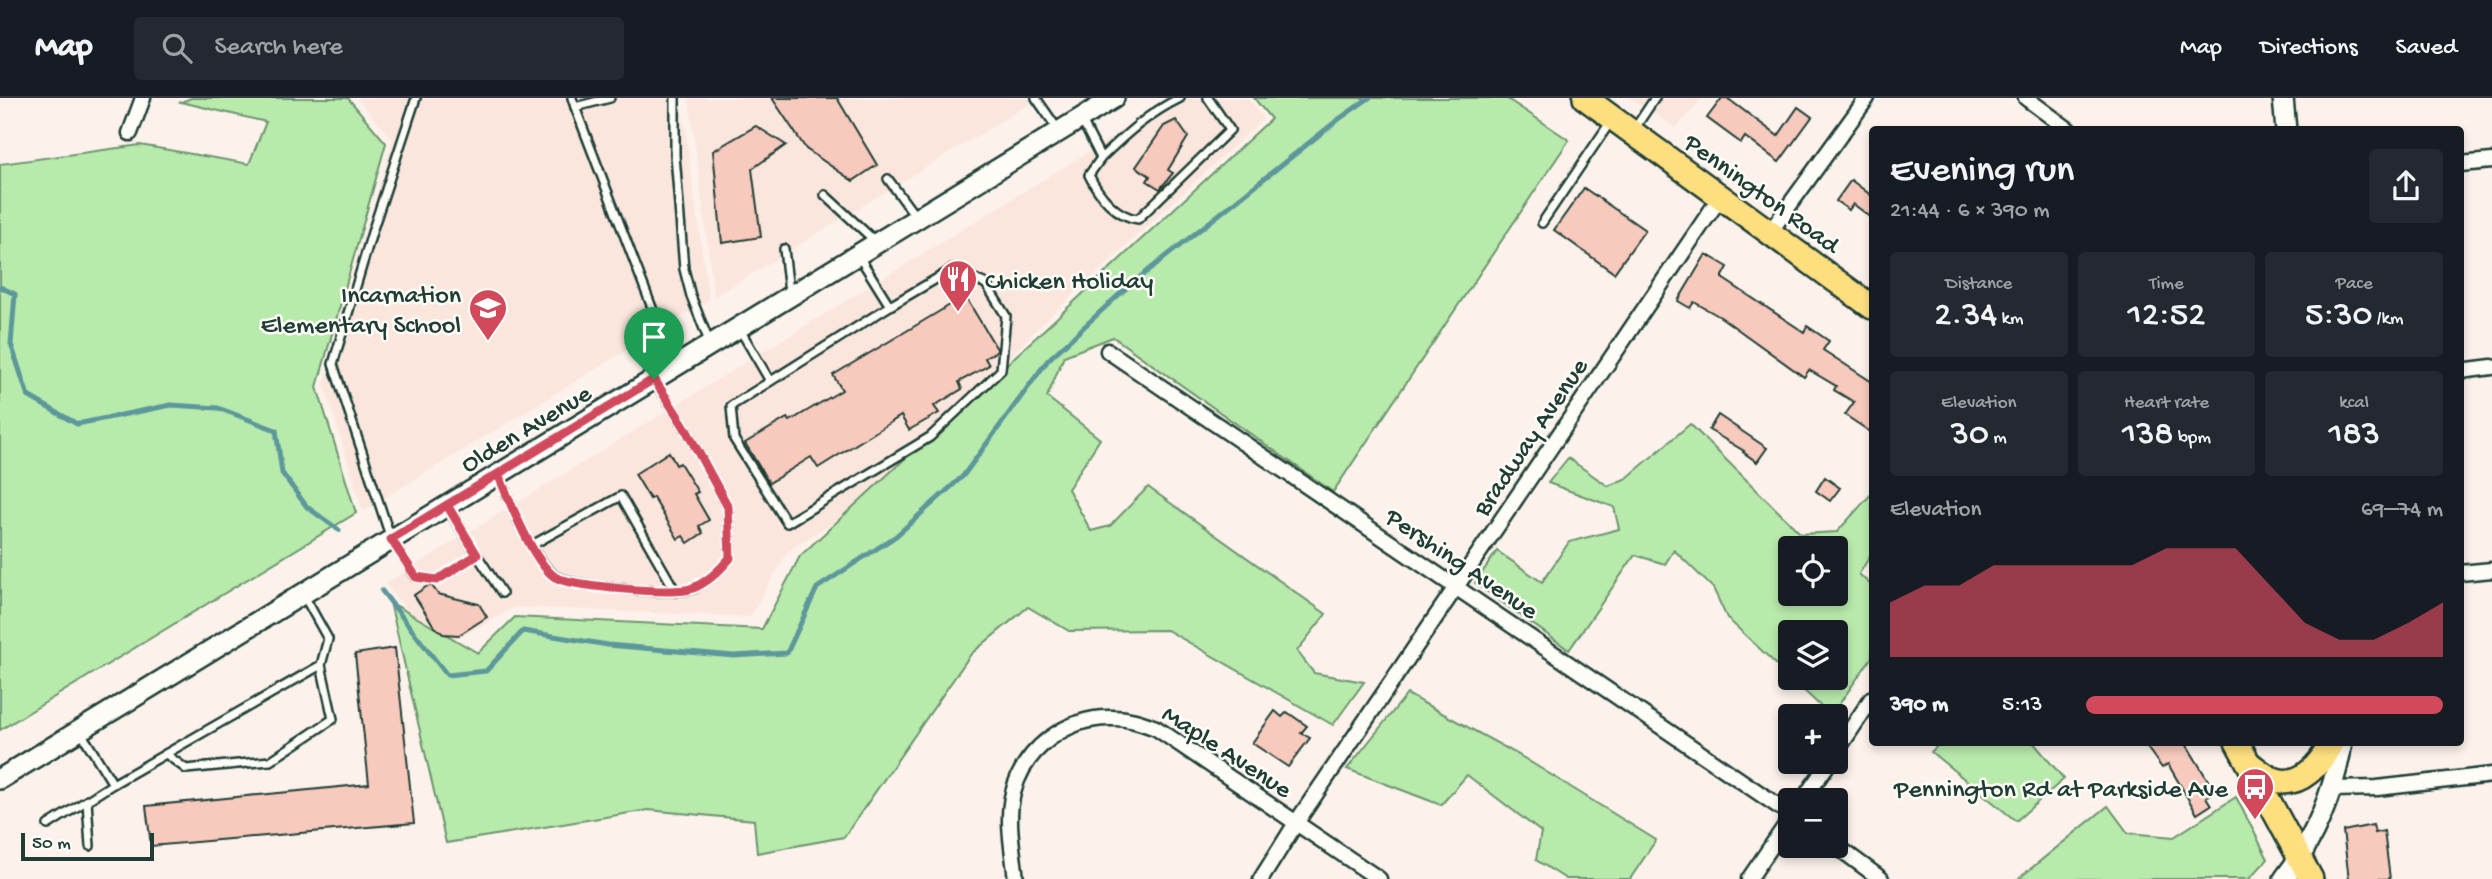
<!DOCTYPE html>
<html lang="en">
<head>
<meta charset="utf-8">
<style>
  body { margin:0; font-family:"Gochi Hand",sans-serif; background:#242831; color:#f1f3f6; height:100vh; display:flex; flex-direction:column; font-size:26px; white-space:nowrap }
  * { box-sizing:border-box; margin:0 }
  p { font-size:23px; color:#9ea1a6 }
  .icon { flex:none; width:38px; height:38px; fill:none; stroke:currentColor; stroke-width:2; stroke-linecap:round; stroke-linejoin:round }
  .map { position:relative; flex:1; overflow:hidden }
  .drawer { position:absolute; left:1869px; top:28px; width:595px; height:620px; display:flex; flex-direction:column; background:#171b24; border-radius:7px; box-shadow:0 4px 10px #0003 }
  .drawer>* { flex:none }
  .fabs { position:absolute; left:1778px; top:438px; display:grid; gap:14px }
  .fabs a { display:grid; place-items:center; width:70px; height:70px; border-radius:7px; background:#171b24; box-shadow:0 4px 10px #0003; font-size:35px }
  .scale { position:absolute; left:21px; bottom:18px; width:133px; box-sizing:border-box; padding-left:7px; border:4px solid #1f3d34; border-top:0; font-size:19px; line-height:24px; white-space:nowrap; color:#1f3d34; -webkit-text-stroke:5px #fdfcf7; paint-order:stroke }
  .pin { position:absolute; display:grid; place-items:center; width:60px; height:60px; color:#fff; margin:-72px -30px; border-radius:50% 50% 50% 0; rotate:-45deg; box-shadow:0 0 7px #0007 }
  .pin .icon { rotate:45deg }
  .round { display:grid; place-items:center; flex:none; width:74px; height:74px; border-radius:7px; background:#242831 }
  .head { display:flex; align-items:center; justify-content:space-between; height:119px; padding:0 21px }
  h1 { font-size:38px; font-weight:600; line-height:52px }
  .figures { display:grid; grid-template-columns:repeat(3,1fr); gap:10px; height:119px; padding:7px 21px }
  .figures div { display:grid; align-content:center; border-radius:7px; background:#242831; text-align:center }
  .figures b { font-size:35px; font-weight:600 }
  .figures small { font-size:19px; font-weight:400 }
  .figures p { font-size:19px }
  .chart { height:196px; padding:14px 21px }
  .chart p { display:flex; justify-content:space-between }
  .chart svg { width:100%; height:126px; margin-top:7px; fill:#d1495b; opacity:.7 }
  ul { padding:0 21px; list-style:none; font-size:23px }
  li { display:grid; grid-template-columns:112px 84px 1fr; align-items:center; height:52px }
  li i { height:18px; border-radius:9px; background:#d1495b }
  header { display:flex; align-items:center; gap:42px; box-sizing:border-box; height:98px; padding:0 35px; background:#171b24; border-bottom:2px solid #363941 }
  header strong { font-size:33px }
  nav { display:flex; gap:38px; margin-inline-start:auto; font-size:24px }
  .search { width:490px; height:63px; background:#242831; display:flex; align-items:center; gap:18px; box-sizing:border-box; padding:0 24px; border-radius:7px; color:#9ea1a6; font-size:26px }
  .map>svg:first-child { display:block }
</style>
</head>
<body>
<header>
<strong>Map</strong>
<div class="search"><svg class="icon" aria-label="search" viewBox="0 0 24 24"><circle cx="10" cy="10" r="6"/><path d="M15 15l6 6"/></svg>Search here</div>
<nav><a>Map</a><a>Directions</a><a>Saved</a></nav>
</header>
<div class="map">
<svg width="2492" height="781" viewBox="0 0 2492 781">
  <rect width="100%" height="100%" fill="#fcf2eb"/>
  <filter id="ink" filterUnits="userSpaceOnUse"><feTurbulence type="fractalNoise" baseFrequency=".0143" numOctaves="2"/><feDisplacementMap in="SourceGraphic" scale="14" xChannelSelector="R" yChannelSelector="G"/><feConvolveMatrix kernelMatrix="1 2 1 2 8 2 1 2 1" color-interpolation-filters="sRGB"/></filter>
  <g filter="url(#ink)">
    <g fill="#fbe6dd">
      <path d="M357,0H681L709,202L363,413L324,287L393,42Z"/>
      <path d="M689,0H1039L714,199Z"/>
      <path d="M1176,0H1248L1263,21L1045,223L876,397L788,453L750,519L516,509L439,550L385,486Z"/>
      <path d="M1629,0H1703L1676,30Z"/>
    </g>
    <g fill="#b8eaab" stroke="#6c9470" stroke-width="2" fill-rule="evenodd">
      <path d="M191,0H348L386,45L317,289L356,415L0,632V66L140,47L249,66L266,24L181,4Z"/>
      <path d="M1254,0H1506L1569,42L1333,394L1113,239L1064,258L1047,299L1100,341L1068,391L1091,433L1110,428L1148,389L1326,516L1297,553L1314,575L1364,584L1333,627L1167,532L1069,533L1028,509L971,556L844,739L757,755L754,722L648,712L446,745L390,504L478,555L515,519L762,531L800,458L1271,21Z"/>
      <path d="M1690,326L1801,436L1837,434L1872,395V455L1859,476L1872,488V559L1831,618L1727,520L1713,490L1674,452L1665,466L1635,457L1569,552L1475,485L1497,453L1542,484L1569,444L1619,431L1614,409L1548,385L1568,360L1608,388L1627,380ZM1790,450H1836V495H1790ZM1790,534H1836V579H1790Z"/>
      <path d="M1407,596L1519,657L1656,742L1630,781H1566L1536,762L1541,734L1467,677L1441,707L1347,671Z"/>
      <path d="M1941,644H2033L2064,681L2016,723L1931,654Z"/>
      <path d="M2236,699L2268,761L2249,781H2018L2108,708L2128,735L2174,739Z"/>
    </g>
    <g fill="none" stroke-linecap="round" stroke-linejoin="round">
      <g stroke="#5c979b" stroke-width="5">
        <path d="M0,189L15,196L11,246L28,298L77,326L171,307L218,310L276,332L282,375L307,409L339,432"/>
        <path d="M382,493L447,577L486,573L523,533L608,547L734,558L787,555L817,490L896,438L963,378L1048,262L1124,192L1339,21L1369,0"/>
      </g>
    </g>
    <g fill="#f8c9bd" stroke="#1f3d34" stroke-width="2">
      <path d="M772,0H837L877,67L853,83L806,51Z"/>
      <path d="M1722,0H1727L1778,38L1798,9L1812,19L1779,64L1745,39L1741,45L1707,20Z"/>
      <path d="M1176,22L1188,39L1168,72L1173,75L1160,91L1147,83L1150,78L1136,69L1164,28Z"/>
      <path d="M756,28L786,47L752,71L761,139L722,145L713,53Z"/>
      <path d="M1851,82L1872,98V120L1853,106L1849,112L1836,103Z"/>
      <path d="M1584,90L1645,132L1614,175L1554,132Z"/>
      <path d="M1706,156L1728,169L1722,180L1804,234L1807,228L1829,243L1823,252L1872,284V335L1845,317L1854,304L1834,292L1836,288L1809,272L1804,279L1722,220L1694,204L1690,210L1678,203Z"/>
      <path d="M965,198L997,251V253L985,260L989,267L959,284L962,291L934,308L939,315L909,332L901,318L818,370L811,359L769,385L745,345L787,320L790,323L842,292L833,277Z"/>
      <path d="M1718,317L1767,350L1757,364L1743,354L1744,353L1709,332Z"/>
      <path d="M669,354L676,367L680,365L698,394L694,396L709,422L699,428L703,435L688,445L683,438L678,441L653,399L650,401L635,376Z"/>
      <path d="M1825,379L1840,390L1830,403L1816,393Z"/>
      <path d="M429,487L432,488L438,496L479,506L487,519L459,537L443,536L434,528L414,497Z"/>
      <path d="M395,550L414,725L151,748L146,708L369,686L355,556Z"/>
      <path d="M1275,613L1282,619L1287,614L1307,628L1301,635L1310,640L1288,669L1252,645Z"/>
      <path d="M2143,644H2185L2215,694L2206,699L2211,707L2197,716L2168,666L2162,670Z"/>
      <path d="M2373,727L2375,735L2384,733L2390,781H2349L2343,733Z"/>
    </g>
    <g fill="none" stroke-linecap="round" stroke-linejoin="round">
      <defs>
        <g id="service">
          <path d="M416,0L373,131L333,266L391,441L416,479L437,482L477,457L447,408"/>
          <path d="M572,0L575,9L610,0"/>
          <path d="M675,0V57L684,171L691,198L710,246"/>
          <path d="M1036,0L1059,33"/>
          <path d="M575,9L674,267"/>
          <path d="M1081,21L1101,60L1089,77C1098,96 1116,119 1138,121L1230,32L1208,0"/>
          <path d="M1635,30L1655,0"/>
          <path d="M1101,60C1126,36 1149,15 1180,0"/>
          <path d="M888,81L916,119"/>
          <path d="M825,97L876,144"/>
          <path d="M1542,125L1611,23"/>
          <path d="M784,151L789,194"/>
          <path d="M858,157L890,208"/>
          <path d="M953,171L986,186L1006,218L1001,272L930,339L787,425L734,341L731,308L890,208Z"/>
          <path d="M739,230L770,283"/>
          <path d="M499,378C513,409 528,455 554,477C567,488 675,498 693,491C708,484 720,472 730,460L728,409L684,328L654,282"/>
          <path d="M532,447L621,398L676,494"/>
          <path d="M477,457L502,495"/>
          <path d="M80,633L113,686"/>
          <path d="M166,656L186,671L270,663L333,621L321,567L328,541L303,496"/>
          <path d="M87,703L90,748"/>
          <path d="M48,727L113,686L321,567"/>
        </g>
        <g id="minor">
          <path d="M2026,0L2069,32"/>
          <path d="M130,35L143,0"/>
          <path d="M2460,66L2492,63"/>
          <path d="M1770,134L1867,0"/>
          <path d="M1108,253L1790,716"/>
          <path d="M2460,273L2492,269"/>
          <path d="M2460,475L2492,472"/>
          <path d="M1836,654L1872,600"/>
          <path d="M2331,691L2377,690L2492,677"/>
          <path d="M1803,702L1830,663"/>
          <path d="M1835,747L1881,781"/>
          <path d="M1016,781C1013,753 1006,722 1013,695C1024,650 1068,618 1114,620C1129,620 1142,625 1156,630L1379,781"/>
          <path d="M1261,781L1296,725L1721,98"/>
          <path d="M1749,781L1790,721"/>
        </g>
        <g id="secondary">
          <path d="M2283,0L2286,32"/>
          <path d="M0,681L1114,0"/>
          <path d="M2284,781C2314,743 2335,692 2342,644"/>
        </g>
        <g id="primary">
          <path d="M1585,0L1872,209"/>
          <path d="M2237,644L2311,781"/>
          <path d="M2250,666C2257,671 2264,678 2273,681C2300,692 2321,665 2332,644"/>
        </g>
      </defs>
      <use href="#service" stroke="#1f3d34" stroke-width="12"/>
      <use href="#minor" stroke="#1f3d34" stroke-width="19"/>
      <use href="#secondary" stroke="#1f3d34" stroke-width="24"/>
      <use href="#primary" stroke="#1f3d34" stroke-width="28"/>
      <use href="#service" stroke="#fdfcf7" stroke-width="7"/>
      <use href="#minor" stroke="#fdfcf7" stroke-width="14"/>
      <use href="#secondary" stroke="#fdfcf7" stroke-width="19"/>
      <use href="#primary" stroke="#fedf80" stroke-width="23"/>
    </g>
  </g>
  <g fill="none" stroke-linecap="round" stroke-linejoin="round" filter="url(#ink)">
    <defs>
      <path id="route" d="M654,281L391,441L416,479L437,482L477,457L447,407L498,376C510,403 532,463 555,479C569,488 677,498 693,490C708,484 720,472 730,460L728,409L684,328L654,281"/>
    </defs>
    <use href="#route" stroke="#fff" stroke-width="14"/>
    <use href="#route" stroke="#d1495b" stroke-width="9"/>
  </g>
  <defs>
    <symbol id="restaurant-pin" viewBox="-11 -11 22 30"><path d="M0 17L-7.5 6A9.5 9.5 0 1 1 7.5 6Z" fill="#d1495b" stroke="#fdfcf7"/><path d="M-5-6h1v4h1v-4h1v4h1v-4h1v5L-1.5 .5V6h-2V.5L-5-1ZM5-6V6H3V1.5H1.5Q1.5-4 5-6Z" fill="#fff"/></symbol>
    <symbol id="school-pin" viewBox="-11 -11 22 30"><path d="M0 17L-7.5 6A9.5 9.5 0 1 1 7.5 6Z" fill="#d1495b" stroke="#fdfcf7"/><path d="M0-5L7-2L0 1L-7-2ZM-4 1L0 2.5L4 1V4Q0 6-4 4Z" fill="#fff"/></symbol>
    <symbol id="bus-pin" viewBox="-11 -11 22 30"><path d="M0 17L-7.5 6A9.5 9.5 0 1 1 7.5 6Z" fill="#d1495b" stroke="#fdfcf7"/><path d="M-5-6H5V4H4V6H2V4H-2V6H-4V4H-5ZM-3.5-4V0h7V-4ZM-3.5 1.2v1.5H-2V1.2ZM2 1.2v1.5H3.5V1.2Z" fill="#fff"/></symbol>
  </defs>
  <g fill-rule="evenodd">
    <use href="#restaurant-pin" x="936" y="159" width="44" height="60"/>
    <use href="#school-pin" x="466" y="188" width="44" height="60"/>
    <use href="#bus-pin" x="2233" y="667" width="44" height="60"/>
  </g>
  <g text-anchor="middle" stroke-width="5" stroke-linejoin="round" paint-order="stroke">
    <g font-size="26" fill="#1f3d34" stroke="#fdfcf7">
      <text transform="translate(1763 94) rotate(36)" y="9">Pennington Road</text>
      <text transform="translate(525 329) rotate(-31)" y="9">Olden Avenue</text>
      <text transform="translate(1529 338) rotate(-56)" y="9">Bradway Avenue</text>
      <text transform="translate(1463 464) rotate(34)" y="9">Pershing Avenue</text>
      <text transform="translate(1228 652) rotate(33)" y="9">Maple Avenue</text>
    </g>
    <g font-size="26" fill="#1f3d34" stroke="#fdfcf7" text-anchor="end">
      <text x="985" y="190" text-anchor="start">Chicken Holiday</text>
      <text x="461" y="204">Incarnation<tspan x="461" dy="30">Elementary School</tspan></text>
      <text x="2228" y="698">Pennington Rd at Parkside Ave</text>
    </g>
  </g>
</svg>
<div class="fabs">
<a><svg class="icon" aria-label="locate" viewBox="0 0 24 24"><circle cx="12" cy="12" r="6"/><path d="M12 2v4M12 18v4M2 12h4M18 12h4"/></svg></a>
<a><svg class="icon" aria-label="layers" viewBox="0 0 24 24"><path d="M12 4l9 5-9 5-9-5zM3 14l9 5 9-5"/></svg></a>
<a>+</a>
<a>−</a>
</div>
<div class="scale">50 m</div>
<div class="pin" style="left:654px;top:281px;background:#1e9e55"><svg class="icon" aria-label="arrive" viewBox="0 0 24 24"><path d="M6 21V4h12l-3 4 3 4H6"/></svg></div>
<section class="drawer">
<div class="head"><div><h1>Evening run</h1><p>21:44 · 6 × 390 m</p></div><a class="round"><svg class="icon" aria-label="share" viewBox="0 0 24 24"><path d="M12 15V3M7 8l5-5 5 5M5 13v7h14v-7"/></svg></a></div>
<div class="figures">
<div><p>Distance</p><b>2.34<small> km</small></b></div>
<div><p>Time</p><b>12:52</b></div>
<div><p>Pace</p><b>5:30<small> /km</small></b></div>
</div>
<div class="figures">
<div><p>Elevation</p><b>30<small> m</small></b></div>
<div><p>Heart rate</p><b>138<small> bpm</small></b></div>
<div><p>kcal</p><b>183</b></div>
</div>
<div class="chart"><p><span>Elevation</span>69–74 m</p>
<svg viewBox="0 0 160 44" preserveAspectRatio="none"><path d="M0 44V25L10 19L20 19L30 12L40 12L50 12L60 12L70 12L80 6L90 6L100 6L110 19L120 32L130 38L140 38L150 32L160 25V44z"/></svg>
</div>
<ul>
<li><b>390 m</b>5:13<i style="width:100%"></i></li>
</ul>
</section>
</div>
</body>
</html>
